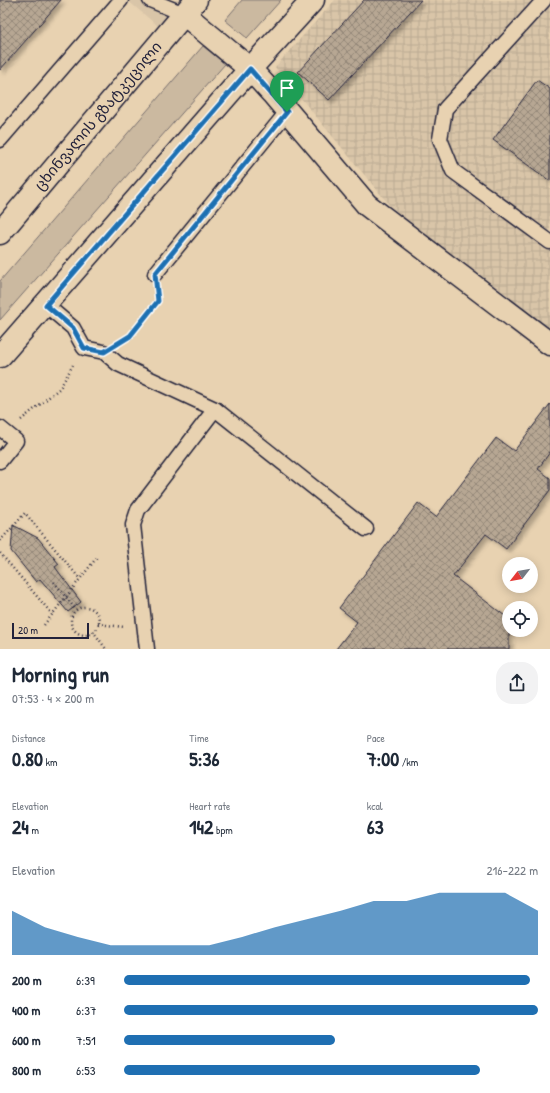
<!DOCTYPE html>
<html lang="en">
<head>
<meta charset="utf-8">
<style>
  body { margin:0; font-family:"Patrick Hand","Noto Sans Georgian",sans-serif; background:#f2f2f3; color:#1f2937; height:100vh; display:flex; flex-direction:column; font-size:15px; white-space:nowrap }
  * { box-sizing:border-box; margin:0 }
  p { font-size:13px; color:#747a83 }
  .icon { flex:none; width:22px; height:22px; fill:none; stroke:currentColor; stroke-width:2; stroke-linecap:round; stroke-linejoin:round }
  .map { position:relative; height:649px; overflow:hidden }
  .sheet { display:flex; flex-direction:column; background:#fff; flex:1 }
  .sheet>* { flex:none }
  .needle { width:26px; rotate:239deg }
  .buttons { position:absolute; left:502px; top:557px; display:grid; gap:8px }
  .buttons a { display:grid; place-items:center; width:36px; height:36px; border-radius:50%; background:#fff; box-shadow:0 2px 10px #0003; font-size:20px }
  .scale { position:absolute; left:12px; bottom:10px; width:77px; box-sizing:border-box; padding-left:4px; border:2px solid #22223b; border-top:0; font-size:11px; line-height:14px; white-space:nowrap; color:#22223b; -webkit-text-stroke:3px #e8d2b1; paint-order:stroke }
  .pin { position:absolute; display:grid; place-items:center; width:34px; height:34px; color:#fff; margin:-41px -17px; border-radius:50% 50% 50% 0; rotate:-45deg; box-shadow:0 0 4px #0007 }
  .pin .icon { rotate:45deg }
  .round { display:grid; place-items:center; flex:none; width:42px; height:42px; border-radius:16px; background:#f2f2f3 }
  .head { display:flex; align-items:center; justify-content:space-between; height:68px; padding:0 12px }
  h1 { font-size:22px; font-weight:700; line-height:30px }
  .stats { display:grid; grid-template-columns:repeat(3,1fr); gap:6px; height:68px; padding:4px 12px }
  .stats div { display:grid; align-content:center }
  .stats b { font-size:20px; font-weight:700 }
  .stats small { font-size:11px; font-weight:400 }
  .stats p { font-size:11px }
  .chart { height:112px; padding:8px 12px }
  .chart p { display:flex; justify-content:space-between }
  .chart svg { width:100%; height:72px; margin-top:4px; fill:#1f6fb2; opacity:.7 }
  ul { padding:0 12px; list-style:none; font-size:13px }
  li { display:grid; grid-template-columns:64px 48px 1fr; align-items:center; height:30px }
  li i { height:10px; border-radius:5px; background:#1f6fb2 }
  .map>svg:first-child { display:block }
</style>
</head>
<body>
<div class="map">
<svg width="550" height="649" viewBox="0 0 550 649">
  <defs>
    <pattern id="industrial-grid" width="8" height="8" patternUnits="userSpaceOnUse"><rect width="8" height="8" fill="#d9c5a8"/><path d="M0 4h8M4 0v8" fill="none" stroke="#baa992"/></pattern>
    <pattern id="building-cross-hatch" width="8" height="8" patternUnits="userSpaceOnUse"><rect width="8" height="8" fill="#b7a793"/><path d="M0 0l8 8M0 8l8-8" fill="none" stroke="#948879"/></pattern>
    <filter id="shadow"><feDropShadow dx="3.5" dy="3.5" stdDeviation="2" flood-color="#0004"/></filter>
  </defs>
  <rect width="100%" height="100%" fill="#e8d2b1"/>
  <filter id="ink" filterUnits="userSpaceOnUse"><feTurbulence type="fractalNoise" baseFrequency=".025" numOctaves="2"/><feDisplacementMap in="SourceGraphic" scale="8" xChannelSelector="R" yChannelSelector="G"/><feConvolveMatrix kernelMatrix="1 2 1 2 8 2 1 2 1" color-interpolation-filters="sRGB"/></filter>
  <g filter="url(#ink)">
    <path fill="#d9c5a8" d="M127,0H183L159,27Z"/>
    <path fill="url(#industrial-grid)" d="M335,0H550V331L391,207L275,67Z"/>
    <g fill="#cbb9a0" stroke="#766e6e">
      <path d="M242,0H281L247,38L225,20Z"/>
      <path d="M203,46L225,64L0,320V281Z"/>
    </g>
    <g fill="url(#building-cross-hatch)" stroke="#22223b" filter="url(#shadow)">
      <path d="M0,0H61L0,70Z"/>
      <path d="M364,0H421L329,100L298,72Z"/>
      <path d="M537,80L550,89V181L493,140Z"/>
      <path d="M550,404V452L538,469L550,478V490L506,549L486,534L453,576L509,619V649H336L357,622L339,608L418,503L436,517L496,438L514,451Z"/>
      <path d="M13,525L38,538L59,564L55,567L81,602L68,612L40,579L36,582L11,551Z"/>
    </g>
    <g fill="none" stroke-linecap="round" stroke-linejoin="round">
      <defs>
        <g id="service">
          <path d="M150,0L184,14"/>
          <path d="M544,0L445,109L440,139L453,171L550,242"/>
          <path d="M0,140L121,0"/>
          <path d="M155,274L287,112"/>
          <path d="M46,305L73,328L84,348L104,352L118,364L215,409L366,529"/>
          <path d="M0,428L16,441L0,461"/>
          <path d="M147,649L133,525L138,510L215,409"/>
        </g>
        <path id="minor" d="M184,14L250,69L272,93L367,205L550,344"/>
        <g id="secondary">
          <path d="M0,233L196,0"/>
          <path d="M0,356L250,69L313,0"/>
        </g>
      </defs>
      <use href="#service" stroke="#22223b" stroke-width="17"/>
      <use href="#minor" stroke="#22223b" stroke-width="25"/>
      <use href="#secondary" stroke="#22223b" stroke-width="25"/>
      <g stroke="#22223b" stroke-width="2.5" stroke-dasharray="1 3" stroke-linecap="butt">
        <path d="M121,341L130,336L158,301L157,293"/>
        <path d="M21,420L60,388L73,365"/>
        <path d="M0,541L25,513L80,579"/>
        <path d="M0,553L52,614"/>
        <path d="M54,582L76,610"/>
        <circle cx="85" cy="621" r="14"/>
        <path d="M98,624L124,627"/>
        <path d="M44,625L98,556"/>
        <path d="M93,631L106,649"/>
      </g>
      <use href="#service" stroke="#e8d2b1" stroke-width="14"/>
      <use href="#minor" stroke="#e8d2b1" stroke-width="22"/>
      <use href="#secondary" stroke="#e8d2b1" stroke-width="22"/>
    </g>
  </g>
  <g fill="none" stroke-linecap="round" stroke-linejoin="round" filter="url(#ink)">
    <defs>
      <path id="route" d="M250,69L287,112L155,274L158,301L130,336L104,352L84,348L73,328L46,305Z"/>
    </defs>
    <use href="#route" stroke="#fff" stroke-width="8"/>
    <use href="#route" stroke="#1f6fb2" stroke-width="5"/>
  </g>
  <g text-anchor="middle" stroke-width="3" stroke-linejoin="round" paint-order="stroke">
    <g font-size="15" fill="#22223b" stroke="#e8d2b1">
      <text transform="translate(98 116) rotate(-50)" y="5">ცხინვალის გზატკეცილი</text>
    </g>
  </g>
</svg>
<div class="buttons">
<a><svg class="needle" viewBox="-14 -14 28 28"><path d="M0-13l5 13h-10z" fill="#e53935"/><path d="M0 13l5-13h-10z" fill="#747a83"/></svg></a>
<a><svg class="icon" aria-label="locate" viewBox="0 0 24 24"><circle cx="12" cy="12" r="6"/><path d="M12 2v4M12 18v4M2 12h4M18 12h4"/></svg></a>
</div>
<div class="scale">20 m</div>
<div class="pin" style="left:287px;top:112px;background:#1e9e55"><svg class="icon" aria-label="arrive" viewBox="0 0 24 24"><path d="M6 21V4h12l-3 4 3 4H6"/></svg></div>
</div>
<section class="sheet">
<div class="head"><div><h1>Morning run</h1><p>07:53 · 4 × 200 m</p></div><a class="round"><svg class="icon" aria-label="share" viewBox="0 0 24 24"><path d="M12 15V3M7 8l5-5 5 5M5 13v7h14v-7"/></svg></a></div>
<div class="stats">
<div><p>Distance</p><b>0.80<small> km</small></b></div>
<div><p>Time</p><b>5:36</b></div>
<div><p>Pace</p><b>7:00<small> /km</small></b></div>
</div>
<div class="stats">
<div><p>Elevation</p><b>24<small> m</small></b></div>
<div><p>Heart rate</p><b>142<small> bpm</small></b></div>
<div><p>kcal</p><b>63</b></div>
</div>
<div class="chart"><p><span>Elevation</span>216–222 m</p>
<svg viewBox="0 0 160 44" preserveAspectRatio="none"><path d="M0 44V17L10 27L20 33L30 38L40 38L50 38L60 38L70 33L80 27L90 22L100 17L110 11L120 11L130 6L140 6L150 6L160 17V44z"/></svg>
</div>
<ul>
<li><b>200 m</b>6:39<i style="width:98%"></i></li>
<li><b>400 m</b>6:37<i style="width:100%"></i></li>
<li><b>600 m</b>7:51<i style="width:51%"></i></li>
<li><b>800 m</b>6:53<i style="width:86%"></i></li>
</ul>
</section>
</body>
</html>
